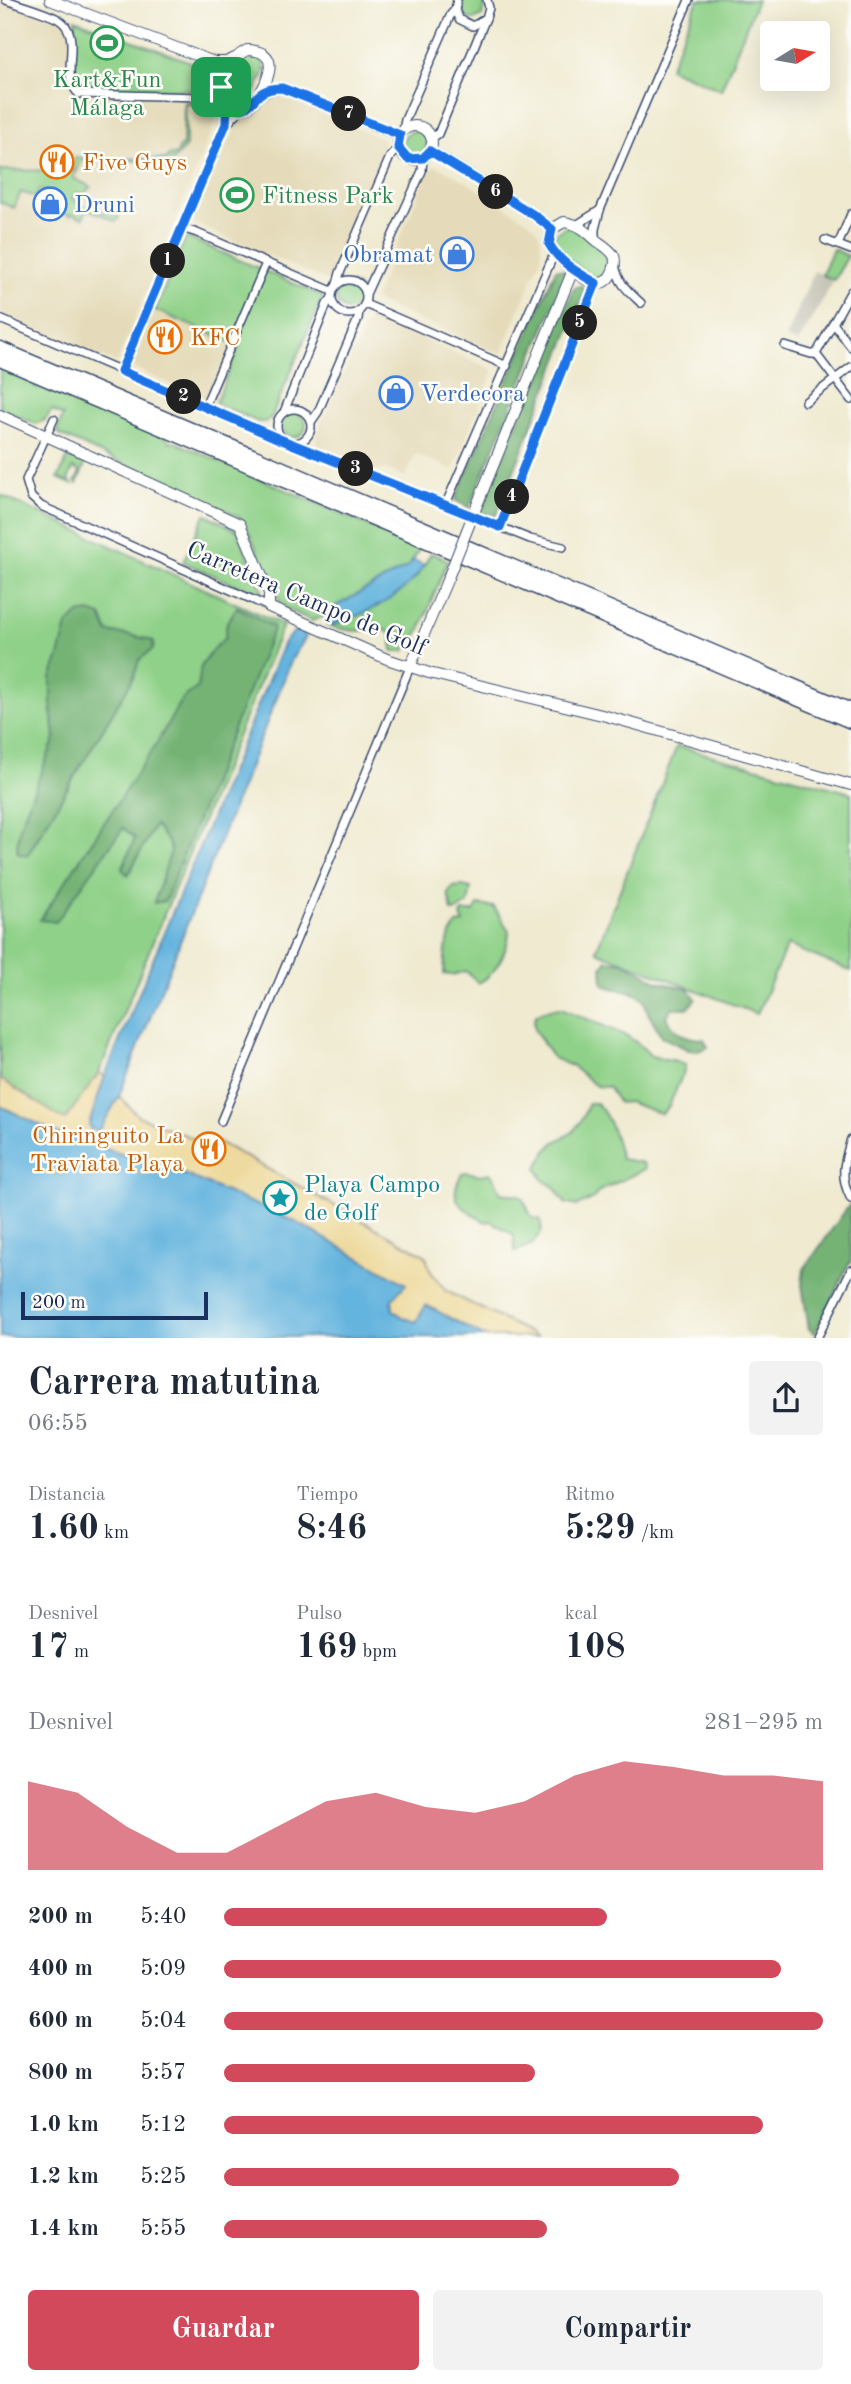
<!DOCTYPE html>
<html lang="es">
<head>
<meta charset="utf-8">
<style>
  body { margin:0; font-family:"Old Standard TT",serif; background:#f2f2f3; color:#1f2937; height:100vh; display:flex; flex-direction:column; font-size:26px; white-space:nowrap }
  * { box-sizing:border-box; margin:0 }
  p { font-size:23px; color:#747a83 }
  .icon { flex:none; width:38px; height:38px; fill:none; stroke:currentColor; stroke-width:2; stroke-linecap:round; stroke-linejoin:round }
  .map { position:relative; height:1338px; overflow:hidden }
  .details { display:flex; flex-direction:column; background:#fff; flex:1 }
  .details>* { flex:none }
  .needle { width:46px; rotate:79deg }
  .tools { position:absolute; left:760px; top:21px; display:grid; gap:14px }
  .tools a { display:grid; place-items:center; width:70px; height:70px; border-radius:7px; background:#fff; box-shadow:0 7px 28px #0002; font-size:35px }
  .scale { position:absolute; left:21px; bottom:18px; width:187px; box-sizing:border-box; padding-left:7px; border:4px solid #1b2f5e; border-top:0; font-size:19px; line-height:24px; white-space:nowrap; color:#1b2f5e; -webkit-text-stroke:5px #fdfcf7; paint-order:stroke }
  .pin { position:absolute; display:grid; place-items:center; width:60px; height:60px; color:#fff; margin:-30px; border-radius:14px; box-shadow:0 4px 10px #0006 }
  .km { position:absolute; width:35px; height:35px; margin:-18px; border-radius:50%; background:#222; color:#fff; font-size:19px; line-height:35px; text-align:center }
  .round { display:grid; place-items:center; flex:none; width:74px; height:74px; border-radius:7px; background:#f2f2f3 }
  .summary { display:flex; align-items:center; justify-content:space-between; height:119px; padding:0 28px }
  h1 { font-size:38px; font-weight:600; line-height:52px }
  .figures { display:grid; grid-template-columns:repeat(3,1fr); gap:10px; height:119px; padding:7px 28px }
  .figures div { display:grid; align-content:center }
  .figures b { font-size:35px; font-weight:600 }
  .figures small { font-size:19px; font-weight:400 }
  .figures p { font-size:19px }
  .chart { height:196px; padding:14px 28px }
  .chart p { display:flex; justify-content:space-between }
  .chart svg { width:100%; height:126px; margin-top:7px; fill:#d1495b; opacity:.7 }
  .primary-button { display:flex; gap:14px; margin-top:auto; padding:14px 28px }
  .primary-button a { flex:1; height:80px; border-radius:7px; background:#d1495b; color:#fff; font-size:28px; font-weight:600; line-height:80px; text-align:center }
  .primary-button a+a { background:#f2f2f3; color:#1f2937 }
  ul { padding:0 28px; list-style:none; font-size:23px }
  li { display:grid; grid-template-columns:112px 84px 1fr; align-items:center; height:52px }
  li i { height:18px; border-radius:9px; background:#d1495b }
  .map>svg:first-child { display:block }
</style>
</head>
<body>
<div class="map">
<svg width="851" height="1338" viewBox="0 0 851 1338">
  <rect width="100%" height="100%" fill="#fdfcf7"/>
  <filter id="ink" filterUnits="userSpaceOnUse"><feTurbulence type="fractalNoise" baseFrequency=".0143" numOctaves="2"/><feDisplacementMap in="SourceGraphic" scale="14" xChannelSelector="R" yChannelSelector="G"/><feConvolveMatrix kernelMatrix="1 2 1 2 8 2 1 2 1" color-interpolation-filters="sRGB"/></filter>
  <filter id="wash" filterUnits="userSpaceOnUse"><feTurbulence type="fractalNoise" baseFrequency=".00686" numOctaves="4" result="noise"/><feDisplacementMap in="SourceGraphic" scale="28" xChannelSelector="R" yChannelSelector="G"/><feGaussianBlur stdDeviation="1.57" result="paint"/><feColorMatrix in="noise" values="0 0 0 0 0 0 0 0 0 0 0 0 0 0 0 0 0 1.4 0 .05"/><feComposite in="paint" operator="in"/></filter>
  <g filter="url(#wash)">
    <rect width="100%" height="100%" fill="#efead0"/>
    <g fill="#e5dbba">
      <path d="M0,0H25L210,68L214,78L219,113L117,363L0,313Z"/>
      <path d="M279,96L384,139L382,158L331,279L328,281L195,224L193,220L238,121L258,112L270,97Z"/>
      <path d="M435,165L452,173L528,221L537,229L540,237L542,256L501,354L374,300L426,176Z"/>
      <path d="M155,310L240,346L216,403L131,367Z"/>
      <path d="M370,316L494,370L453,470L416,454L405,477L386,469L375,472L321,450L316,445L317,433Z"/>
    </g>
    <path fill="#c7c5b8" d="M814,271L834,280L798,343L786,338Z"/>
    <g fill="#90d189" stroke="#568074" stroke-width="2">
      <path d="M463,0H483L485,7L482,16L474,20L465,17L460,8Z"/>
      <path d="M698,0H757L721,90L669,68Z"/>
      <path d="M75,19L204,67L210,70L213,82L209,87L200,90L82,87L75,80Z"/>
      <path d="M249,53L262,58L265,71C258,85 248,115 229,97C225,80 235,62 249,53Z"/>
      <path d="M184,102H200L219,108L199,104H186V146L173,161H105L100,158L166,159L169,156L177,154L180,146L183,145Z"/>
      <circle cx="415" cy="143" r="12"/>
      <path d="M75,157L84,158L73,178L91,187L82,195L77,192L72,198L84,207L117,215L119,218L116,221L90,210L86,211L83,218L71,214L70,216L62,212L64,207L50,201L52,194L40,189L35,197L21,192L14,208L0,202V170L74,171Z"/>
      <path d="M568,226L573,227L607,254L610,263L605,273L600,276H590L557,249L554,238L556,233Z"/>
      <path d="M188,238L323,296L271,418L265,422H258L216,403L239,346L155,310L185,239Z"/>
      <path d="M833,249L848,256L834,280L822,275Z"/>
      <circle cx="349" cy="297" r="13"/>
      <path d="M0,366L167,438L170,442L173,441L420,548L409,566L336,606L325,616L312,621L287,609L280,602L249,532L238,516L60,435L57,430L63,416L52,410L45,420L36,424L0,409Z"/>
      <circle cx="294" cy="425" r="12"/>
      <path d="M68,457L85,464L77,484L75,482L80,472L73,468L68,480L73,485L58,478Z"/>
      <path d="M0,495L283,625L99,1073L65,1121L0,1079Z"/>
      <path d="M205,514L237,530L262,589L261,594H256L183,562Z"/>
      <path d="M431,553L448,560L419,632L404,651H393L391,634C381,625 371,630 358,631C349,631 339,628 329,626L341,622L418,576Z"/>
      <path d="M677,746L851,793V971L787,945L757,1014L596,951Z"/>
      <path d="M462,886L471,888L468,903L457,911H452L448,893L453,887Z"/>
      <path d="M478,905L494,907L509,931C509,949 494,977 478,983L466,971L452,975L444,974C445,955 445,940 457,924L464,923L461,916L463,912H474Z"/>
      <path d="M561,1008L627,1036L640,1045L651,1056L676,1061L685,1065V1069L669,1106L662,1114L628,1102L619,1103L608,1087L596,1086L572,1066L553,1058L534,1029V1019L537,1014L550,1009Z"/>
      <path d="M589,1103H596C611,1118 616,1139 621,1159L643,1163L645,1169L599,1191L593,1199L577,1206L565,1203L554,1187L543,1180L537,1168L546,1151L555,1142L573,1132L582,1119Z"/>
      <path d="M465,1172L480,1175L490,1173L494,1178L501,1193C507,1195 515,1193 520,1196C527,1202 527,1213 534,1219H540L542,1231L533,1244L515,1252L514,1235L491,1221L485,1222C462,1206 446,1203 462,1173Z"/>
    </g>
    <g fill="#74b375" stroke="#48716a" stroke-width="2">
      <path d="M556,269L565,270V278L469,508L455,500Z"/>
      <path d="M582,285L585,291L496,516L480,513L523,407L527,403L574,288Z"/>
      <path d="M237,607L274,627L165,901L154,903L171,851L169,844L155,825L128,875L122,869L135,838L123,828L56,922L40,920L155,746L182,699L198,687L201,666L214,648L225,638L227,622Z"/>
      <path d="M89,612L101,616L108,632C124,635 138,635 154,642L153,649L139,660L134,677L27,856L18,853L17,846L20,826L55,738L51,706V678L59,656L67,625L78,614Z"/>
      <path d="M607,960L623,962L659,982L689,989L696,999L688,1008H672L666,1017C676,1034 685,1038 704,1039L708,1047L698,1051L689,1050L662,1037L648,1013L644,1000C626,984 617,994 603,984L602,967Z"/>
      <path d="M850,1204L851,1260L815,1333L809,1329L802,1285L804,1269Z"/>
    </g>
    <path fill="#eeda9e" stroke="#84847e" stroke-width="2" d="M99,1073L105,1076L89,1124L99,1131L119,1096L138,1116L197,1140L213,1139L425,1255L431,1272L446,1291L538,1337H485L426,1305L416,1322L404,1318L393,1310L392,1299L405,1284L294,1221L186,1175L59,1134L0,1106V1079L65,1120Z"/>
    <g fill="#63b4de" stroke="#3f729e" stroke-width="2">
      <path d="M413,560L424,565C407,597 363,615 329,626L325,616L336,606L409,566Z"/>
      <path d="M302,629L306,637L292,659L119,1096L99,1131L90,1129L89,1124L105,1076L284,642L296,630Z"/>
      <path d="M0,1106L59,1134L186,1175L294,1221L406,1284L392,1299L393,1310L404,1318L416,1322L426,1305L485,1337H0Z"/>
    </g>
  </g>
  <g filter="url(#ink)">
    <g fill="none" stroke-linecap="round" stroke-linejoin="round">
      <defs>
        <g id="street">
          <path d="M6,0C22,6 42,11 58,19C86,36 57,75 79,94L201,97L225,101"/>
          <path d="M457,0L455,10L459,19L473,26L486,18L489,8L487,0"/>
          <path d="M202,97L215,92L221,87"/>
          <path d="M403,130L405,120L451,14L455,10"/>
          <path d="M432,138L438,134L486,18"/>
          <path d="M578,224L600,210"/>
          <path d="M182,228L197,233L332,291"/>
          <path d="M595,238V229L600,210L689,0"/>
          <path d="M825,240L851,250"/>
          <path d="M838,245L851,214"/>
          <path d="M615,264C618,283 627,290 641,303"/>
          <circle cx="349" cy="297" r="17"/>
          <path d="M337,284L340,273L390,157L398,147"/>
          <path d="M366,294L422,171L423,158"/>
          <path d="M365,304L507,366"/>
          <path d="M0,319L284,440"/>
          <path d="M833,323L851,347"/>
          <path d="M785,346L811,354H816L851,291"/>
          <path d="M816,354L851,400"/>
          <path d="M121,371L226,125L241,109"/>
          <path d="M805,402L851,367"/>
          <path d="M205,406L266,263"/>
          <circle cx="294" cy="426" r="17"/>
          <path d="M284,412L327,304L331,299"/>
          <path d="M54,419L26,480L31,497L41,506L269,607"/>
          <path d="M311,422L318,412L358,319L359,311"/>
          <path d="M291,443L530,539L563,547"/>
          <path d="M445,506L554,254"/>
          <path d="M500,527L596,283"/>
          <path d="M221,1121L410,667"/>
          <path d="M851,1139C844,1162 839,1177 851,1199"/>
          <path d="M817,1338L851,1270"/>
        </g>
        <g id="secondary">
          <path d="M50,0L214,62H226L235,58"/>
          <path d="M247,50C275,51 273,68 263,88C254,106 243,117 225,101C218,82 229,59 247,50Z"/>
          <path d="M260,94L273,89L282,88L399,135"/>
          <circle cx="415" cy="143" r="17"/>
          <path d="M431,151L534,215L552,229"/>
          <path d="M564,222C579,224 586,231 597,241C603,245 611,250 614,256C618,266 608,287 595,283C578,278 558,259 549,244L552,229Z"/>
          <path d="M0,415L240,524L269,593V607L387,659L429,673L606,716L851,785"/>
          <path d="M475,510L573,270"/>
          <path d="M410,667L448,578"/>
        </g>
        <g id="highway">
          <path d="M0,348L455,541"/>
          <path d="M0,360L451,552"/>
          <path d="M468,547L851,710"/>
          <path d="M463,557L851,722"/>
        </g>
      </defs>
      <use href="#street" stroke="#3b4b6f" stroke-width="10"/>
      <use href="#secondary" stroke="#3b4b6f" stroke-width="12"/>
      <use href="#highway" stroke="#3b4b6f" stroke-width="15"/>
      <use href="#street" stroke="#fff" stroke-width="7"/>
      <use href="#secondary" stroke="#fff" stroke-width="10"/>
      <use href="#highway" stroke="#fff" stroke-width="12"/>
      <defs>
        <path id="secondary-bridge" d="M448,578L475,510"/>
      </defs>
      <use href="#secondary-bridge" stroke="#3b4b6f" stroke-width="12" stroke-linecap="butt"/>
      <use href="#secondary-bridge" stroke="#fff" stroke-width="10"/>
    </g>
  </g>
  <g fill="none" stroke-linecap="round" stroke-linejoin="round" filter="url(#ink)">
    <defs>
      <path id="route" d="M221,87L227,104L226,124L121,371L277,438L500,527L596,283C578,273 560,263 549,244L552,229L534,215L430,151L423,158L408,159L398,147L400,135L282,88C274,88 265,89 259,95C247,108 242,115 225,101L201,97L215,92L221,87"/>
    </defs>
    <use href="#route" stroke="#fff" stroke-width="14"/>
    <use href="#route" stroke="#1a73e8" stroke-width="9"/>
  </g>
  <defs>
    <symbol id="stadium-ring" viewBox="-11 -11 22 22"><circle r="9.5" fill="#fdfcf7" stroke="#2e9e5b" stroke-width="1.5"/><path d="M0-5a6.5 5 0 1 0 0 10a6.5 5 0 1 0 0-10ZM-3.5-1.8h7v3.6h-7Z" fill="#2e9e5b"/></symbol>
    <symbol id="restaurant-ring" viewBox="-11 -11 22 22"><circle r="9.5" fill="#fdfcf7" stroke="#e8710a" stroke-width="1.5"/><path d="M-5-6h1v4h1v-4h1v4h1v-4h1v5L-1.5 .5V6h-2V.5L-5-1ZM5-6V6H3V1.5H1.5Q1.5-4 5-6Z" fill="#e8710a"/></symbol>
    <symbol id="shop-ring" viewBox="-11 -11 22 22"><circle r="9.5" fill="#fdfcf7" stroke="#3f7fe0" stroke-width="1.5"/><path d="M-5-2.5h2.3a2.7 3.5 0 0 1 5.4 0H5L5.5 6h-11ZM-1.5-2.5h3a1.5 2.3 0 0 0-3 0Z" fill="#3f7fe0"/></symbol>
    <symbol id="sight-ring" viewBox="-11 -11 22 22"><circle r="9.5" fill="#fdfcf7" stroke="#0f9aa8" stroke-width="1.5"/><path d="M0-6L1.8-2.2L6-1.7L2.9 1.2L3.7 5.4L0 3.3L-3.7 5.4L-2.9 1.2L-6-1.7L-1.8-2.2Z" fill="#0f9aa8"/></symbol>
  </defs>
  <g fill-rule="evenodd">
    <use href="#stadium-ring" x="88" y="24" width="38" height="38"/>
    <use href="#restaurant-ring" x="38" y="143" width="38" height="38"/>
    <use href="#stadium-ring" x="218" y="176" width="38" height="38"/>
    <use href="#shop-ring" x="31" y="185" width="38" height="38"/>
    <use href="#shop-ring" x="438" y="235" width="38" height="38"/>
    <use href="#restaurant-ring" x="146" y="318" width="38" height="38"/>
    <use href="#shop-ring" x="377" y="374" width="38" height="38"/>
    <use href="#restaurant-ring" x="190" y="1130" width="38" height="38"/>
    <use href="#sight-ring" x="261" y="1179" width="38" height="38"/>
  </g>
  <g text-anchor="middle" stroke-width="5" stroke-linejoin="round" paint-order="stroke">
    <g font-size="24" fill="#27864d" stroke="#fdfcf7">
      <text x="107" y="87">Kart&amp;Fun<tspan x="107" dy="28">Málaga</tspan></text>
      <text x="262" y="203" text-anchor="start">Fitness Park</text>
    </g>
    <g font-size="24" fill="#c56008" stroke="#fdfcf7" text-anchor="start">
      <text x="82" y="170">Five Guys</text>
      <text x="190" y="345">KFC</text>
      <text x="184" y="1143" text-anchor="end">Chiringuito La<tspan x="184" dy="28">Traviata Playa</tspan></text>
    </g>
    <g font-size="24" fill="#366cbe" stroke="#fdfcf7" text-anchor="start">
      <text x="74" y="212">Druni</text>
      <text x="433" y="262" text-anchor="end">Obramat</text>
      <text x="420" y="401">Verdecora</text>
    </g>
    <g font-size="24" fill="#1b2f5e" stroke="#fdfcf7">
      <text transform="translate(307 598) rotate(23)" y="8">Carretera Campo de Golf</text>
    </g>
    <g font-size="24" fill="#0d838f" stroke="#fdfcf7" text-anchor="start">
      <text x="304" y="1192">Playa Campo<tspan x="304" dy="28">de Golf</tspan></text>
    </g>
  </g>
</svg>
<div class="tools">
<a><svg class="needle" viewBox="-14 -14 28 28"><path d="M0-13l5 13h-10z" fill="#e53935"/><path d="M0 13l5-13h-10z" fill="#747a83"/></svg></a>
</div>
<div class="scale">200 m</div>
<div class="pin" style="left:221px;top:87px;background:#1e9e55"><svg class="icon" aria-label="arrive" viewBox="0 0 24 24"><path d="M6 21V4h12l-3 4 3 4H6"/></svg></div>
<b class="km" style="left:168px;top:261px">1</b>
<b class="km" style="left:184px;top:397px">2</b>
<b class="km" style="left:356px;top:469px">3</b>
<b class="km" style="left:512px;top:497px">4</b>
<b class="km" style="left:580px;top:323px">5</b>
<b class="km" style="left:496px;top:192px">6</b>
<b class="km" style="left:349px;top:114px">7</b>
</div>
<section class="details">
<div class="summary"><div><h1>Carrera matutina</h1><p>06:55</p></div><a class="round"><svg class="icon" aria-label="share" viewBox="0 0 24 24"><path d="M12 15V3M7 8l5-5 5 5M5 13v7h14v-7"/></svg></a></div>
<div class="figures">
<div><p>Distancia</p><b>1.60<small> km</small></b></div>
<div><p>Tiempo</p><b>8:46</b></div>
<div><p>Ritmo</p><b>5:29<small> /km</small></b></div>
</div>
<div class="figures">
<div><p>Desnivel</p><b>17<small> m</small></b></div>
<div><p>Pulso</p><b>169<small> bpm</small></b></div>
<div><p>kcal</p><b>108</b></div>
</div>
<div class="chart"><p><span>Desnivel</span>281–295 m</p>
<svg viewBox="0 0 160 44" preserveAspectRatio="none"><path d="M0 44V13L10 17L20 29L30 38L40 38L50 29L60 20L70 17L80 22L90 24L100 20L110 11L120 6L130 8L140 11L150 11L160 13V44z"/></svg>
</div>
<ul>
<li><b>200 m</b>5:40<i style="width:64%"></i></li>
<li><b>400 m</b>5:09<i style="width:93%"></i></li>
<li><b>600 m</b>5:04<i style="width:100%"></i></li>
<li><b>800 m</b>5:57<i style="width:52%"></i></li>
<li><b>1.0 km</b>5:12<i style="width:90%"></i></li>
<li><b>1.2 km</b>5:25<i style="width:76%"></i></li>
<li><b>1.4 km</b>5:55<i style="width:54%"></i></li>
</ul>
<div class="primary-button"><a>Guardar</a><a>Compartir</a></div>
</section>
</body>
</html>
